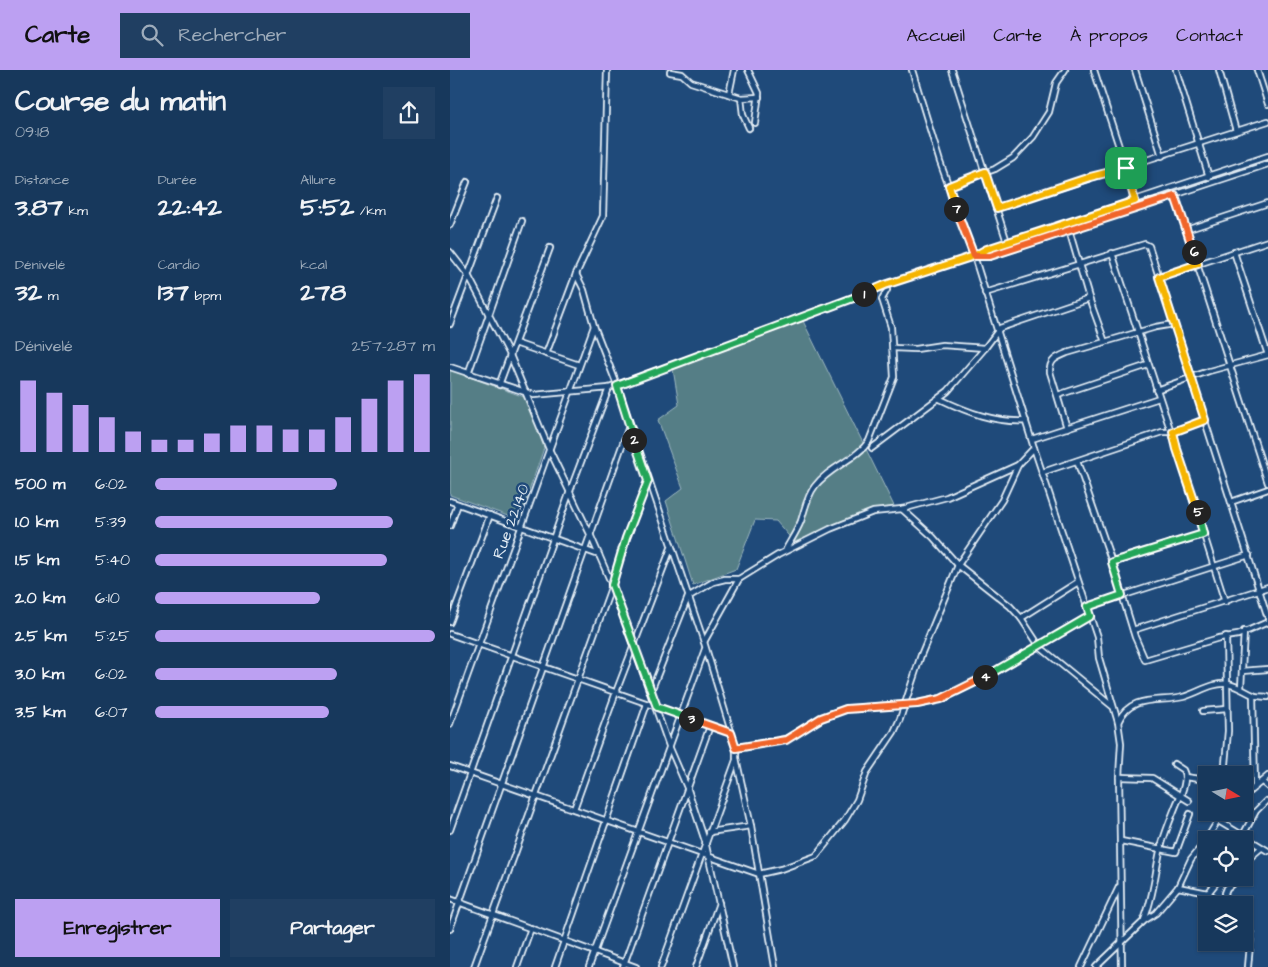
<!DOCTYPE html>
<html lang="fr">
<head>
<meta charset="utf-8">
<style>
  body { margin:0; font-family:"Architects Daughter",sans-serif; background:#203f62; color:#f1f3f6; height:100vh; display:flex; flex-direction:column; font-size:19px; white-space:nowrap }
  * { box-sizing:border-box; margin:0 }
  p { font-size:16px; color:#9eacbb }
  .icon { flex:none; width:28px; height:28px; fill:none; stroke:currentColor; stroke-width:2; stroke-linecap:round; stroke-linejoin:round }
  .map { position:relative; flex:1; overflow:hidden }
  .panel { display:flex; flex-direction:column; background:#17385c; width:450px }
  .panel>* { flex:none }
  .needle { width:32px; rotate:100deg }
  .tools { position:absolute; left:748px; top:696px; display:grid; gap:10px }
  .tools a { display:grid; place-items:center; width:55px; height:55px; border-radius:0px; background:#17385c; box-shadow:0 1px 4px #0004,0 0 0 1px #365272; font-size:25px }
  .pin { position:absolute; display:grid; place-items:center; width:42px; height:42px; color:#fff; margin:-21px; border-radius:10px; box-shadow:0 2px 8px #0006 }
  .km { position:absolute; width:25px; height:25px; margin:-12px; border-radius:50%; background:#222; color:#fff; font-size:14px; line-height:25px; text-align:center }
  .round { display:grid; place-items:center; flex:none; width:52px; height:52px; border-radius:0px; background:#203f62 }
  .head { display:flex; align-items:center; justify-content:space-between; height:85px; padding:0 15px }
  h1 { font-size:28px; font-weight:800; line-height:38px }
  .figures { display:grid; grid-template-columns:repeat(3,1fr); gap:8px; height:85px; padding:5px 15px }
  .figures div { display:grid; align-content:center }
  .figures b { font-size:25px; font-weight:800 }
  .figures small { font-size:14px; font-weight:400 }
  .figures p { font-size:14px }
  .chart { height:140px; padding:10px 15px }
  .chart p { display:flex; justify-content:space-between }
  .chart svg { width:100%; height:90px; margin-top:5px; stroke:#bca0f2; stroke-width:6 }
  .button { display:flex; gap:10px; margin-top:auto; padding:10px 15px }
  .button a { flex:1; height:58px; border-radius:0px; background:#bca0f2; color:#111; font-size:20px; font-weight:800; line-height:58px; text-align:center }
  .button a+a { background:#203f62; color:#f1f3f6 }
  ul { padding:0 15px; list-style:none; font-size:16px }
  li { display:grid; grid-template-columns:80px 60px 1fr; align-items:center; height:38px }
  li i { height:12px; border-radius:6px; background:#bca0f2 }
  header { display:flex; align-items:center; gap:30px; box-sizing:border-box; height:70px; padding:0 25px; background:#bca0f2; color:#111 }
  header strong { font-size:24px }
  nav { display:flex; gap:28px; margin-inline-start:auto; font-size:18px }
  .search { width:350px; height:45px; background:#203f62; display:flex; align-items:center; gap:12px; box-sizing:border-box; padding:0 18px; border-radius:0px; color:#9eacbb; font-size:19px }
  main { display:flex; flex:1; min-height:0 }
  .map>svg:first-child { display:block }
</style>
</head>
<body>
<header>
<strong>Carte</strong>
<div class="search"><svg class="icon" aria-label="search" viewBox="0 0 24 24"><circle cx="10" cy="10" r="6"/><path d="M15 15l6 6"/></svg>Rechercher</div>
<nav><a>Accueil</a><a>Carte</a><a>À propos</a><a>Contact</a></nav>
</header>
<main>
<section class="panel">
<div class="head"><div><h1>Course du matin</h1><p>09:18</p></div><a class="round"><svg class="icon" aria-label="share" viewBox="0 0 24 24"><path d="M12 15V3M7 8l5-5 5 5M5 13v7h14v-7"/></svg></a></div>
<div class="figures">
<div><p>Distance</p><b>3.87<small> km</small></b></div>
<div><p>Durée</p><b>22:42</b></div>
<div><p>Allure</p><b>5:52<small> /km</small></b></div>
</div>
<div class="figures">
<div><p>Dénivelé</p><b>32<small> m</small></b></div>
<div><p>Cardio</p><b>137<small> bpm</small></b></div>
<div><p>kcal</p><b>278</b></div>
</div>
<div class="chart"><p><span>Dénivelé</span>257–287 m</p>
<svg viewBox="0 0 160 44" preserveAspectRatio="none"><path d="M5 44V9M15 44V15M25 44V21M35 44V27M45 44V34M55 44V38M65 44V38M75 44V35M85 44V31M95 44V31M105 44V33M115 44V33M125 44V27M135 44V18M145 44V9M155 44V6"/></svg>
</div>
<ul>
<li><b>500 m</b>6:02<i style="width:65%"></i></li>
<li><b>1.0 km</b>5:39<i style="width:85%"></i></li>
<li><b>1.5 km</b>5:40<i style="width:83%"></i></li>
<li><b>2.0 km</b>6:10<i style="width:59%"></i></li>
<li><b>2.5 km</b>5:25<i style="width:100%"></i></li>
<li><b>3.0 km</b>6:02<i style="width:65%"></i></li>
<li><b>3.5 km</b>6:07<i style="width:62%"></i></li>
</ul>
<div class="button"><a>Enregistrer</a><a>Partager</a></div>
</section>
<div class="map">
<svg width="818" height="897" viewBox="0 0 818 897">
  <rect width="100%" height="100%" fill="#1f4a7a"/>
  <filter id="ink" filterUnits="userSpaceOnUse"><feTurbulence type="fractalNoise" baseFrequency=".02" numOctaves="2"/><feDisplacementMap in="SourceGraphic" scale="10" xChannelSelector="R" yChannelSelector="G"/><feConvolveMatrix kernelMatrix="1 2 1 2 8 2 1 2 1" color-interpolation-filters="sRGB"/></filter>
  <g filter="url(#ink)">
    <g fill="#557e86" stroke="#9eb8bf">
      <path d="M352,249L444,436L344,472L326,451L305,450L286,499L243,515L216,431L233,418L208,350L229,335L223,299Z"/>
      <path d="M0,300L77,328L94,378L69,450L0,425Z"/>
    </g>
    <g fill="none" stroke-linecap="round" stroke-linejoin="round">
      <defs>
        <g id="minor">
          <path d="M298,0L309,23L305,53"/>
          <path d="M462,0L490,92L524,186L584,378L647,567L649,588L668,652L671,673L669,707L672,897"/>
          <path d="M502,0L557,172"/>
          <path d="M644,0L676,98L685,131"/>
          <path d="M685,0L712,86"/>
          <path d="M726,0L759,107"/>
          <path d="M769,0L786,61"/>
          <path d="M807,0L818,34"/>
          <path d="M220,2L232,4L241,12L291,28L309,27"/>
          <path d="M279,24L284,0"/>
          <path d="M291,28L293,45L299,58"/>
          <path d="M499,116L545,99L563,88L583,67L599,42L606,13L615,0"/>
          <path d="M725,126L818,413"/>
          <path d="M547,138L818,51"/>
          <path d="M0,155L17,112"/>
          <path d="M619,160L639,228L655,272"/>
          <path d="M736,160L818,133"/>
          <path d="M0,182L18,205L60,285L99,379L140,464L162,515L219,676L238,720L255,771L283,897"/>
          <path d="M784,182L818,285"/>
          <path d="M662,183L721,362"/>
          <path d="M525,186H540L818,94"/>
          <path d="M126,204L134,220L144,256L167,315L254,572L286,678V688L301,756L325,897"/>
          <path d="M709,207L818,171"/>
          <path d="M535,223L695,174L699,176L818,548"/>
          <path d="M0,254L47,128"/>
          <path d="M65,273L129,295"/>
          <path d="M443,278L466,279L492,275L535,278"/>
          <path d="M96,284L126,204L153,146L157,0"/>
          <path d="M0,297L84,325L159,318L353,247L435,215L524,186L537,179L818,86"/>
          <path d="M18,304L72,151"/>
          <path d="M49,315L100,178"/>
          <path d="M706,320L759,301L818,285"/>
          <path d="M608,325L698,295"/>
          <path d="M490,329C517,342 545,353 576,351"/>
          <path d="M617,358L600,302C599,290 607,287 617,283L706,257L724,254"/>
          <path d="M723,362L727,379L775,532"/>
          <path d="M582,369L709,328"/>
          <path d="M422,378L498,321L535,278L550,258L639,228"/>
          <path d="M627,391L662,492L685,567L695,590L769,568L788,565L818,552"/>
          <path d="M593,402L712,362H723L755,350"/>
          <path d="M0,431L149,485"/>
          <path d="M781,432L818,419"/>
          <path d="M452,439L483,467L508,495L560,536L571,548L590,577L662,636"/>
          <path d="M0,456L8,434"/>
          <path d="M336,479C341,470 347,461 351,451C355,439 357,426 365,416C379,397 407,389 419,371L444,307L441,257L432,229L437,220L435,215"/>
          <path d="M662,492L753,464"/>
          <path d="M637,537L799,485"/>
          <path d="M571,548L628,512"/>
          <path d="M0,552L40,445"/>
          <path d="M683,560L818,517"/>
          <path d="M0,564L281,663"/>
          <path d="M254,572L289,509L328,485L380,459L423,442L452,439L497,427L568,395"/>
          <path d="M792,601L818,599"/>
          <path d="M791,618L794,561"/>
          <path d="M201,621L238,527L263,512L275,509H289"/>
          <path d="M803,625L805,717"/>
          <path d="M753,641L777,639"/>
          <path d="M668,652C681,623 710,633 733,627C748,623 762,612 778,614C788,616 794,621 803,625C806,627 814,626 818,627"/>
          <path d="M0,654L144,256"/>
          <path d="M286,678L336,669L371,648L396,639L467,634L491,629L521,615L640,546"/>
          <path d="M0,696L309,804L331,799L366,786L395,750L407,730L417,702L444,662L450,649L471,585L508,495L552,430L568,395L584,378"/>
          <path d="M775,700L804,701"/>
          <path d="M774,705L778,661L776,566"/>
          <path d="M669,707L702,708L739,731"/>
          <path d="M735,707L749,709L756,712"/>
          <path d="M812,712L818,717"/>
          <path d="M794,726L818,706"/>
          <path d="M124,739L166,622L221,478"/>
          <path d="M756,739V737"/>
          <path d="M767,750L818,781"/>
          <path d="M0,760L120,421L159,318"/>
          <path d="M259,762L301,756"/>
          <path d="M793,765L806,741L816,731"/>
          <path d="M671,771L726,782L740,744"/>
          <path d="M794,796L797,790L811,778"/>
          <path d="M728,817L758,823L764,827L761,835"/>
          <path d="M758,823L770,808"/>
          <path d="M0,829L186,897"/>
          <path d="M782,835L777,831L775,823L777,818L790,808"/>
          <path d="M694,850C704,826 705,802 711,777C715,762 721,748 727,733C732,724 738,709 733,700L724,694"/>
          <path d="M0,859L179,356"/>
          <path d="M24,897L162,515L176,468L198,411"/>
          <path d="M67,897L81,858"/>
          <path d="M105,897L197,634"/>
          <path d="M139,897L255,579"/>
          <path d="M173,897L260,656"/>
          <path d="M211,897L286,690"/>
          <path d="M246,897L269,833"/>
          <path d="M631,897L669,817"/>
          <path d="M646,897L694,851L706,843L728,817L741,789L755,772L773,742"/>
          <path d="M798,897L801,864"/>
        </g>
      </defs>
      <use href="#minor" stroke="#e8f1f8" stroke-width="8"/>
      <use href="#minor" stroke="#1f4a7a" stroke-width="4.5"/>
    </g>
  </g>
  <g fill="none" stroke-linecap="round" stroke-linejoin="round" filter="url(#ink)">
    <defs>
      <path id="split-1" d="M414,224L435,215L524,186L537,179L685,131L676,98"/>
      <path id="split-2" d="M184,370L167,316L414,224"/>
      <path id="split-3" d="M184,370L198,411L176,468L162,515L207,637L241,649"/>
      <path id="split-4" d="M241,649L281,663L286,678L336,670L371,648L396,639L467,634L491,629L535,607"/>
      <path id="split-5" d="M535,607L640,546L637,537L672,525L662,492L753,464L748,442"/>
      <path id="split-6" d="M744,182L748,194L709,207L755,350L723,362L727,379L748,442"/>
      <path id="split-7" d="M506,139L524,186H540L725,126L744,182"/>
      <path id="split-8" d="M506,139L499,116L535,102L547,138L640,107L676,98"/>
    </defs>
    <use href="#split-1" stroke="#fff" stroke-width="10"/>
    <use href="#split-2" stroke="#fff" stroke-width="10"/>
    <use href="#split-3" stroke="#fff" stroke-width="10"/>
    <use href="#split-4" stroke="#fff" stroke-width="10"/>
    <use href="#split-5" stroke="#fff" stroke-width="10"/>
    <use href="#split-6" stroke="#fff" stroke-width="10"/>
    <use href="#split-7" stroke="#fff" stroke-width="10"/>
    <use href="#split-8" stroke="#fff" stroke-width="10"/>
    <use href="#split-1" stroke="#f5b400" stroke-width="6"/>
    <use href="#split-2" stroke="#22a559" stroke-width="6"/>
    <use href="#split-3" stroke="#22a559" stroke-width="6"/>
    <use href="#split-4" stroke="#f0652b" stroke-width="6"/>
    <use href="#split-5" stroke="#22a559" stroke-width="6"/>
    <use href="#split-6" stroke="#f5b400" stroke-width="6"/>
    <use href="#split-7" stroke="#f0652b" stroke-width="6"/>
    <use href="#split-8" stroke="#f5b400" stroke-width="6"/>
  </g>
  <g text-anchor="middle" stroke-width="5" stroke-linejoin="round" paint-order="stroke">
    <g font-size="16" fill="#e8f1f8" stroke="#1f4a7a">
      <text transform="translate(60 451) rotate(-70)" y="6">Rue 22.140</text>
    </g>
  </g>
</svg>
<div class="tools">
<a><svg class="needle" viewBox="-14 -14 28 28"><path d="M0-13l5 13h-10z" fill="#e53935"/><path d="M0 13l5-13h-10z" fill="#9eacbb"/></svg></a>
<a><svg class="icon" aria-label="locate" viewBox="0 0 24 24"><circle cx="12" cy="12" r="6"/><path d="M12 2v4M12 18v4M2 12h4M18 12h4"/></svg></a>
<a><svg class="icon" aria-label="layers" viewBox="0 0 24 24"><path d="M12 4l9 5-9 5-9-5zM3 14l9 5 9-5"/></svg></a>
</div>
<div class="pin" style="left:676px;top:98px;background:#1e9e55"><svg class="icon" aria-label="arrive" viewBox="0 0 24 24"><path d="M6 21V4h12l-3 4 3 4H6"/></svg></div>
<b class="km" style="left:414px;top:224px">1</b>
<b class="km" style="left:184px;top:370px">2</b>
<b class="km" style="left:241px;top:649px">3</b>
<b class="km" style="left:535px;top:607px">4</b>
<b class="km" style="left:748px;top:442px">5</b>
<b class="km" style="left:744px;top:182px">6</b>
<b class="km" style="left:506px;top:139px">7</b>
</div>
</main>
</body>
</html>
